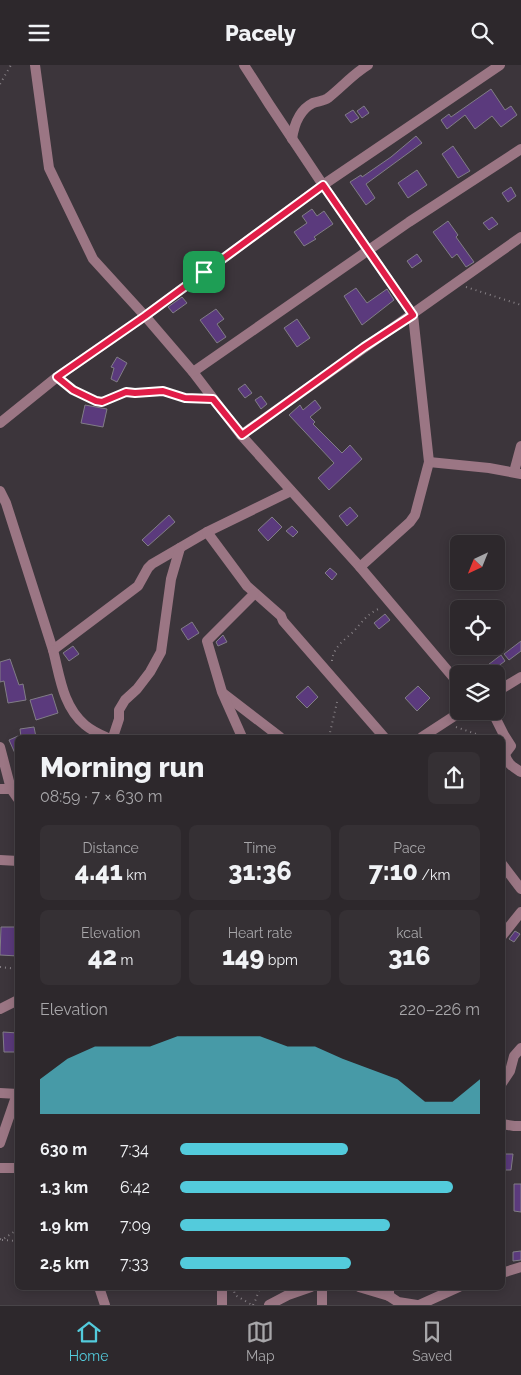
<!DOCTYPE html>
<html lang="en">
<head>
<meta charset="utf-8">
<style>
  body { margin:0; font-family:Raleway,sans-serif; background:#353034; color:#f1f3f6; height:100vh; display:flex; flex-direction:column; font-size:19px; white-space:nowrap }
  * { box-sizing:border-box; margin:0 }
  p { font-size:16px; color:#a7a6a9 }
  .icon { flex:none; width:28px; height:28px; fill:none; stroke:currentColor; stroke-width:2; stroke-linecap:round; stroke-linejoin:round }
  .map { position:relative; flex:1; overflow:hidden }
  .panel { position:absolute; left:15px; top:670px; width:490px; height:555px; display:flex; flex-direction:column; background:#2d282c; border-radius:8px; box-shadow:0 2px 12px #0003,0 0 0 1px #484448 }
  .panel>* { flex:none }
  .needle { width:32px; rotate:223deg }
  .controls { position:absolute; left:450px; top:470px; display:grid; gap:10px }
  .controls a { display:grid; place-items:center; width:55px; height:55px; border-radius:8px; background:#2d282c; box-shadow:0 2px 12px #0003,0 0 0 1px #484448; font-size:25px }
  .pin { position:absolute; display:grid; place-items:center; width:42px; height:42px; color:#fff; margin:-21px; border-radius:10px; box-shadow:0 2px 8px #0006 }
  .round { display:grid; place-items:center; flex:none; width:52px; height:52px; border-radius:8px; background:#353034 }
  .summary { display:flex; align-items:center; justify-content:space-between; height:85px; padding:0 25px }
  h1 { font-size:28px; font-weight:800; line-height:38px }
  .stats { display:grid; grid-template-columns:repeat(3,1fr); gap:8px; height:85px; padding:5px 25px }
  .stats div { display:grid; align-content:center; border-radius:8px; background:#353034; text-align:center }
  .stats b { font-size:25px; font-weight:800 }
  .stats small { font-size:14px; font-weight:400 }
  .stats p { font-size:14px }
  .chart { height:140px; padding:10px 25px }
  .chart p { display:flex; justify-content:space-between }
  .chart svg { width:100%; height:90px; margin-top:5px; fill:#53cbdc; opacity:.7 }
  ul { padding:0 25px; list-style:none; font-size:16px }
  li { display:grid; grid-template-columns:80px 60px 1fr; align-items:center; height:38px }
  li i { height:12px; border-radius:6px; background:#53cbdc }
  header { display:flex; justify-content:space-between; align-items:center; height:65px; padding:0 25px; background:#2d282c; font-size:22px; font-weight:800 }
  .tabs { display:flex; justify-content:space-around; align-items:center; height:70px; border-top:1px solid #484448; background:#2d282c; font-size:14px; color:#a7a6a9 }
  .tabs a { display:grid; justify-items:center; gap:2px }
  .tabs .active { color:#53cbdc }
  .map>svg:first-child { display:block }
</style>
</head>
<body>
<header><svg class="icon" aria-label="menu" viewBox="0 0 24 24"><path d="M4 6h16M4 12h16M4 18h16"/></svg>Pacely<svg class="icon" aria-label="search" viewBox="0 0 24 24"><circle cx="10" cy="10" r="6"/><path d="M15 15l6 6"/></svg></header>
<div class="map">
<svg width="521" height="1240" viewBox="0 0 521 1240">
  <rect width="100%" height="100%" fill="#3c353b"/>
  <g fill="#5b3a7d" stroke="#817d86">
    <path d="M491,24L505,45L511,41L517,50L501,62L492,51L475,64L465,50L447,64L441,55L449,49L451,52Z"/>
    <path d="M364,41L369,48L362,53L357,46Z"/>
    <path d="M353,45L359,53L351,58L345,50Z"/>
    <path d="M416,71L422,78L366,119L375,133L366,140L350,117L361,110L362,112L391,92Z"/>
    <path d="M453,81L470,106L458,113L442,89Z"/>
    <path d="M417,105L427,120L408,133L398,118Z"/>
    <path d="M511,122L516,131L508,137L502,128Z"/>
    <path d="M312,144L317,151L324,146L333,159L314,172L316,174L304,181L294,167L307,158L302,151Z"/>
    <path d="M492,152L498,159L489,165L483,158Z"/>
    <path d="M448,156L458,170L456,172L474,197L466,202L457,189L452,193L433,167Z"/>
    <path d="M417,189L422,196L412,203L407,196Z"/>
    <path d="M356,223L367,238L387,224L394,235L362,260L344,231Z"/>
    <path d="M182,232L187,238L173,248L168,242Z"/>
    <path d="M216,244L224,254L217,259L226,272L217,278L200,255Z"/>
    <path d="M297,254L310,273L297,282L284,263Z"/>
    <path d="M117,292L127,298L117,317L111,314L114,303L111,302Z"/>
    <path d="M245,319L252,328L245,333L238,324Z"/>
    <path d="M261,331L267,339L261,344L255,335Z"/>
    <path d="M315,335L321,343L310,352L315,357L313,359L342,388L350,380L362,394L329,425L318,413L334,398L289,350L300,340L303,345Z"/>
    <path d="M85,340L107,344L103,362L81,358Z"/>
    <path d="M350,442L358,451L347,461L339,451Z"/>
    <path d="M169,450L175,457L148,481L142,475Z"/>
    <path d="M272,452L282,462L268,476L258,465Z"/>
    <path d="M292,461L298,467L293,472L286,466Z"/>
    <path d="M330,503L337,509L332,515L325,508Z"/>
    <path d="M385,549L390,555L379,564L374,558Z"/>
    <path d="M192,557L199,568L188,575L181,564Z"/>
    <path d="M223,570L227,577L218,581L216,577Z"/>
    <path d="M521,576V586L509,595L504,589Z"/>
    <path d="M73,581L79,589L69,596L63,588Z"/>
    <path d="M501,590L505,596L488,609H476Z"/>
    <path d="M10,594L19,620L23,619L26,635L8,638L4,616L0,617V597Z"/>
    <path d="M308,621L318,632L307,643L296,632Z"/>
    <path d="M418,621L430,633L417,646L405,633Z"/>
    <path d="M52,629L58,648L36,655L30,635Z"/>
    <path d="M34,662L36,672H21L20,664Z"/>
    <path d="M18,671V695L9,675Z"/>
    <path d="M1,862H18V891L0,890Z"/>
    <path d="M515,866L520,869L514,877L509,874Z"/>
    <path d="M3,967L18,968V987H4Z"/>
    <path d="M502,1089H513L511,1105H502Z"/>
    <path d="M514,1119H521V1147L514,1146Z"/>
    <path d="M521,1186V1195L513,1196V1187Z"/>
  </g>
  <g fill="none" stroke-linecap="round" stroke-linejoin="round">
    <g stroke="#878186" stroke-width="2" stroke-dasharray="1 4" stroke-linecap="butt">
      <path d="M0,19L11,0"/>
      <path d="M466,222L521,240"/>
      <path d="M64,318L73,325L97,336L102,337L126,327L135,328L163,326L185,333L200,334"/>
      <path d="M332,596C333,583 343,576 352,568C362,558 367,548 381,543"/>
      <path d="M456,662L485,672"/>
      <path d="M329,672L338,633"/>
      <path d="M0,902L18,904"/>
      <path d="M0,1174L2,1175L18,1164"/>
      <path d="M2,1175L18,1176"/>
      <path d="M233,1222L235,1230L252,1240"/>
      <path d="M253,1240L256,1234L260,1222"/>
    </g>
    <g stroke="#9b7684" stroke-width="10">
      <path d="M35,0L49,103L93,194L145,251L193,307L241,370L360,502"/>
      <path d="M244,0L269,39L323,120L413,250L429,397L415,450L410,457L360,502L459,619"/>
      <path d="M292,74C294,60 299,45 313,38C318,36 324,36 328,33C342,22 353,9 368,0"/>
      <path d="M193,307L409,157L521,84"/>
      <path d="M0,358L57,312L145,251L323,120L500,0"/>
      <path d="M241,370L521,172"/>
      <path d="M429,397L489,403L521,409"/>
      <path d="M514,407L521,381"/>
      <path d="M0,426L6,438L53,585L138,521L148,503L152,499L207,467L291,426"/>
      <path d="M207,467L247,521L281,551L283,556L384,672"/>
      <path d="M53,585C60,612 63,642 85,660C91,665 99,669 106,672"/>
      <path d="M496,627L521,612"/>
      <path d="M224,629L280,672"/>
      <path d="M492,646L504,670L511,681L505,689C507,699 513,702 521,707"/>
      <path d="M113,672L119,654V645L125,635L137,624L150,607L161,587L171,514L180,483"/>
      <path d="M242,672L222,627L207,576L254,529"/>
      <path d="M422,672L462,646"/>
      <path d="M0,682L11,724L18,734"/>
      <path d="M0,724H11"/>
      <path d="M0,795L18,796"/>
      <path d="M502,799L521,824"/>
      <path d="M502,871L521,847"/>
      <path d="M0,944L18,935"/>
      <path d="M502,1018L510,1006L514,991L521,983"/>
      <path d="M0,1028L18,1029"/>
      <path d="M502,1059L514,1061H521"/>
      <path d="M0,1078L17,1029"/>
      <path d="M0,1103H18"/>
      <path d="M502,1208L521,1202"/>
      <path d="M99,1222L105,1240"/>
      <path d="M322,1222V1240"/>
      <path d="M359,1222L389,1231V1222"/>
      <path d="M389,1231L398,1237L417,1240"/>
      <path d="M222,1240V1222"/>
      <path d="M269,1240L288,1230L311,1222"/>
      <path d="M419,1240L459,1222"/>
    </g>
  </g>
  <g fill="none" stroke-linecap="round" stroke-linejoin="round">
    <defs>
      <path id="route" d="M323,120L413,250L364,282L242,370L213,334L185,333L163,326L135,328L126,327L102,337L96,336L73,325L57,312L145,251Z"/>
    </defs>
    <use href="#route" stroke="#fff" stroke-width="10"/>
    <use href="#route" stroke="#e11d48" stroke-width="6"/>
  </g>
</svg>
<div class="controls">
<a><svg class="needle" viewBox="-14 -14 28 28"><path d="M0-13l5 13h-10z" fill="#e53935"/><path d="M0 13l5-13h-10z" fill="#a7a6a9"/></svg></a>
<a><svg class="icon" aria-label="locate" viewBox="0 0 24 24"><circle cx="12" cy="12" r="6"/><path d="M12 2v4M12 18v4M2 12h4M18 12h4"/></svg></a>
<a><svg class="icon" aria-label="layers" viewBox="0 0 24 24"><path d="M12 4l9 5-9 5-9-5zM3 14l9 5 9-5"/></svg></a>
</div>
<div class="pin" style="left:204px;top:207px;background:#1e9e55"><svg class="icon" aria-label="arrive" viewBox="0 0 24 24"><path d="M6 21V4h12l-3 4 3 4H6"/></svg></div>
<section class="panel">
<div class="summary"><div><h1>Morning run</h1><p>08:59 · 7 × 630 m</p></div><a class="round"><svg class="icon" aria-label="share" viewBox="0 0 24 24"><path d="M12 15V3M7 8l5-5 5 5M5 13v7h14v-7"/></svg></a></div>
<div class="stats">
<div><p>Distance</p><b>4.41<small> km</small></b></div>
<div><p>Time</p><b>31:36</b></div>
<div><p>Pace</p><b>7:10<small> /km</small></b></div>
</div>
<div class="stats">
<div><p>Elevation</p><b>42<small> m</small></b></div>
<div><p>Heart rate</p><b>149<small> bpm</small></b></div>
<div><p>kcal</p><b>316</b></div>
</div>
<div class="chart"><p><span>Elevation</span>220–226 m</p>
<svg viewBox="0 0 160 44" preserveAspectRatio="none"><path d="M0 44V27L10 17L20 11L30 11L40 11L50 6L60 6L70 6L80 6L90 11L100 11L110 17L120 22L130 27L140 38L150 38L160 27V44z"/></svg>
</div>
<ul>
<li><b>630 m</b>7:34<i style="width:56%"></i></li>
<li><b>1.3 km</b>6:42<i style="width:91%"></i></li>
<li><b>1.9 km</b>7:09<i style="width:70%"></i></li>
<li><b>2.5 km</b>7:33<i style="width:57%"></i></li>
</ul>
</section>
</div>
<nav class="tabs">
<a class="active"><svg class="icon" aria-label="home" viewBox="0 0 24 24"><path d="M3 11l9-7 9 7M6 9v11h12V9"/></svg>Home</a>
<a><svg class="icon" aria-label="map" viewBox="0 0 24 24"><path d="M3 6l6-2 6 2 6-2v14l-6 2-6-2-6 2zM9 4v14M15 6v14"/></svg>Map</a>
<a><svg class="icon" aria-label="saved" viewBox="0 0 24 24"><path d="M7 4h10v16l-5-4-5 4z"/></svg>Saved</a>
</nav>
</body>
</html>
